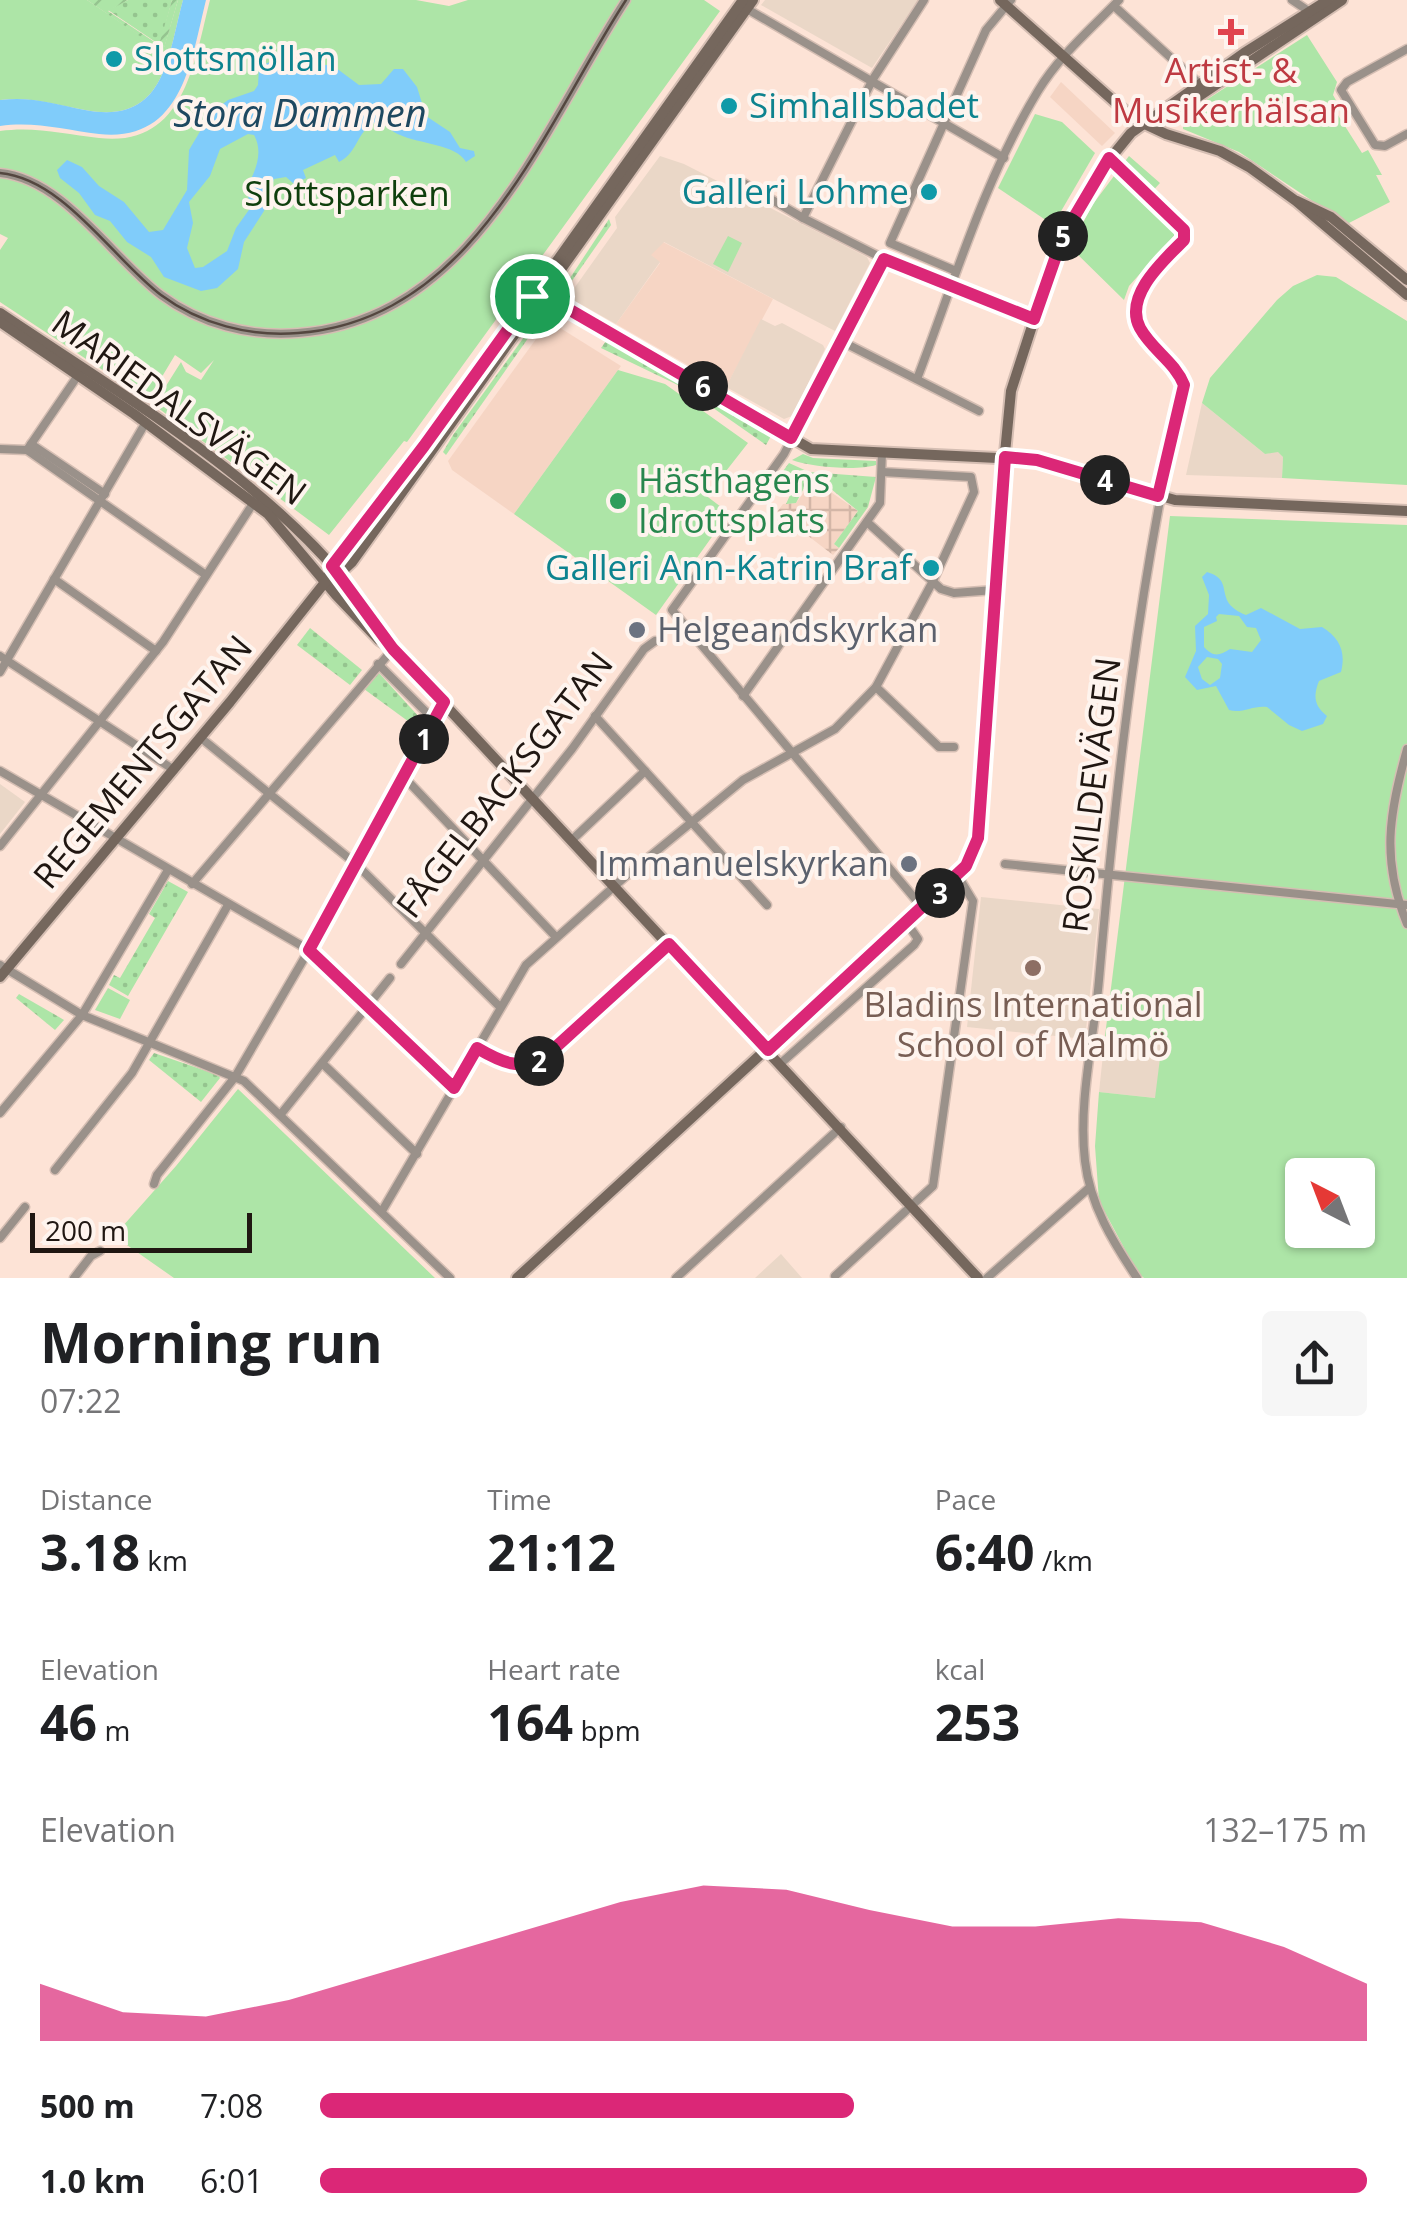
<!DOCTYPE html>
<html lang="en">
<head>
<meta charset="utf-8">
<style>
  body { margin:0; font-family:"Open Sans",sans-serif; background:#f6f6f6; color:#202124; height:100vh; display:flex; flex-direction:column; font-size:38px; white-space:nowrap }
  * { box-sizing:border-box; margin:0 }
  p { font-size:32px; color:#757577 }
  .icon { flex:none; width:55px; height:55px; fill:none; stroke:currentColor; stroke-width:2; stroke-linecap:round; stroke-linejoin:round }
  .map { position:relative; height:1278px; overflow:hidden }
  .details { display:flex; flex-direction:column; background:#fff; flex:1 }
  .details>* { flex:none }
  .needle { width:65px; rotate:318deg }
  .tools { position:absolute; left:1285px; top:1158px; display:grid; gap:20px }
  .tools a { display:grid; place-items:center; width:90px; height:90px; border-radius:10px; background:#fff; box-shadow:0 2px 8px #0004; font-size:50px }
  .scale { position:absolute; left:30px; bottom:25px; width:222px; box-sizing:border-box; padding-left:10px; border:5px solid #201712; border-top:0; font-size:28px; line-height:35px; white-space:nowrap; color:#201712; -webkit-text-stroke:8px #fef4ee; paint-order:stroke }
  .pin { position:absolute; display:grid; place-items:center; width:85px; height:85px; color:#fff; margin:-42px; border:5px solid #fff; border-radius:50%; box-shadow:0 2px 10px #0007 }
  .km { position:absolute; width:50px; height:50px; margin:-25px; border-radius:50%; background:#222; color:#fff; font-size:28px; line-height:50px; text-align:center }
  .round { display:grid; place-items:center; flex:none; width:105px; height:105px; border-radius:10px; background:#f6f6f6 }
  .overview { display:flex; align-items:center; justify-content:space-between; height:170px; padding:0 40px }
  h1 { font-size:55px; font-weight:700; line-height:75px }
  .metrics { display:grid; grid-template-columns:repeat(3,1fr); gap:15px; height:170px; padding:10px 40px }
  .metrics div { display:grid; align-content:center }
  .metrics b { font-size:50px; font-weight:700 }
  .metrics small { font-size:28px; font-weight:400 }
  .metrics p { font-size:28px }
  .chart { height:280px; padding:20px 40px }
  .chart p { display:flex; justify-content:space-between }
  .chart svg { width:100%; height:180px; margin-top:10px; fill:#db2777; opacity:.7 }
  ul { padding:0 40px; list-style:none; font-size:32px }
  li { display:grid; grid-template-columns:160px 120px 1fr; align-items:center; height:75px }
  li i { height:25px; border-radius:12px; background:#db2777 }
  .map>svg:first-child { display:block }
</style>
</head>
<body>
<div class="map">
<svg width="1407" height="1278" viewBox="0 0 1407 1278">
  <defs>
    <pattern id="industrial-grid" width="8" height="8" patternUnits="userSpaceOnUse" patternTransform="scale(2.5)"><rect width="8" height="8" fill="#f6d5c4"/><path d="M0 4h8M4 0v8" fill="none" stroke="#d3b6a7"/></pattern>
    <pattern id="grass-dots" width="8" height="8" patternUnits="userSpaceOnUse" patternTransform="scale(2.5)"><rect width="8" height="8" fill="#ade5a7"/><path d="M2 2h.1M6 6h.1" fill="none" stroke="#95c48f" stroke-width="1.8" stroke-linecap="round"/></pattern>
    <pattern id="garden-furrows" width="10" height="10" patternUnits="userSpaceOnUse" patternTransform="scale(2.5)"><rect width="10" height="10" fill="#ade5a7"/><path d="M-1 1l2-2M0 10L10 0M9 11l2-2" fill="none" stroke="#95c48f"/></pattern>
  </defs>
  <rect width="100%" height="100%" fill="#fde3d6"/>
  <g fill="#f6d5c4">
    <path d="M1061,82L1115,133L1102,146L1050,97Z"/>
    <path d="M663,242L773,299L726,387L616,324L660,263L650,255Z"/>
    <path d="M549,321L621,366L514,514L452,470L448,461Z"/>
  </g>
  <path fill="url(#industrial-grid)" d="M818,483L858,511L834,544L839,548L833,555L777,512L783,504L796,503L807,488L812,491Z"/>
  <g fill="#ead7c7">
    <path d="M765,0H918L872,68L761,5Z"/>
    <path d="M660,156L684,164L867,257L870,263L835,331L664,242L651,255L660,262L616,324L568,297L617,228L615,217Z"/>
    <path d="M761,319L775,326L782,323L823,345L825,349L792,416L784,419L726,387Z"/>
    <path d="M1202,403L1265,454L1278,451L1283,457L1282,478L1186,475Z"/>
    <path d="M0,784L25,802L0,834Z"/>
    <path d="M981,897L1099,909L1085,1039L967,1027Z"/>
    <path d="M1105,1036L1162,1042L1156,1098L1099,1092Z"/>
    <path d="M781,1254L802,1278H755Z"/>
  </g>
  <g fill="url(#grass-dots)">
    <path d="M128,0H172L160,45L108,10Z"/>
    <path d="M609,219L611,225L569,285L566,284Z"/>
    <path d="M540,315L543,317L446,455L443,452L453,435Z"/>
    <path d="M606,341L771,436L766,445L686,389L601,348Z"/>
    <path d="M803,454L813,458L876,461V465C857,471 811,467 792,460Z"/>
    <path d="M789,463L809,472L876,477L868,507L839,548L834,544L858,511L820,480L810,490L809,485L805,486L796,503L786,504L791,493L775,482Z"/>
    <path d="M310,628L362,670L350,685L297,645Z"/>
    <path d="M378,672L420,718L416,727L364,689Z"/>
    <path d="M168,881L188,892L128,996L109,985L114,975L120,978L155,918L149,914Z"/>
    <path d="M19,994L59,1017L64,1020L55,1030L16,998Z"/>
    <path d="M154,1053L218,1075L220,1078L201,1102L149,1060Z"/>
  </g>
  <g fill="#ade5a7" fill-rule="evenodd">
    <path d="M0,0H87L163,51L178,0H183C167,59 165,125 85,110C55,105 31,96 0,100Z"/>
    <path d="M210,0H416L449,6L468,0H704L720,11L407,442L404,441L329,535L154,405L181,362L186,372L201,380L214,360L201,373L175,355L148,400L0,302V250L8,238L0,234V131C34,126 65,134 99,138C185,148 194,62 210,0Z"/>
    <path d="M1307,35L1337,82L1333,95L1341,109L1336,112L1362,153L1368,150L1382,175H1376L1390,202L1347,224L1239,152L1183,129V115Z"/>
    <path d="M1035,114L1062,122L1095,153L1053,225L998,188Z"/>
    <path d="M1129,156L1160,183L1147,197L1180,229L1129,286L1124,300L1070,247L1093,204Z"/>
    <path d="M728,236L742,243L728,272L713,264Z"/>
    <path d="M1317,275L1336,277L1407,321V485L1282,478L1283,457L1278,452L1265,454L1202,403L1210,378L1277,300L1293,286Z"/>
    <path d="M618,370L665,384L748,443L719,480L707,472L696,488L729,513L656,615L514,514Z"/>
    <path d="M1170,516L1407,525V1278H1144L1137,1272L1099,1201L1095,1146L1099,1092L1155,1098L1162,1042L1105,1036ZM1302,1175H1358V1230H1302Z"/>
    <path d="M108,988L130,1000L120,1019L95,1010Z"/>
    <path d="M238,1089L435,1278H174L114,1236L176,1166Z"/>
  </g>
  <path fill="url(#garden-furrows)" d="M87,0H128L108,11L159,45L172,0H178L163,52Z"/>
  <g fill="#80ccfa" fill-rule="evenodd">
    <path d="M183,0H206C191,60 183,143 99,134C65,130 35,121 0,126V100C31,96 55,104 85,110C165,125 167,59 183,0Z"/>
    <path d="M278,58L304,65H332L359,85L381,84L394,69H403L417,87L426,116L450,132L460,148L474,151L475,156L466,162C456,144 419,144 400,135C392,132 386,126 380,121C357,126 359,153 339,162L335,155L303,170L306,178L294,184L286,177L274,179L264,211L244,242L238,269L217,288L201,291L164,277L151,257L127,242L110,221L95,215L79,193L60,178L57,170L67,160L82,167L99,186L124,202L149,232L163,230L187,190L189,150L211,113L228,100L254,91L258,85L259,67ZM248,134L254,135C264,153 255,172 246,189L251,207L236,228L227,251L203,267L195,268L187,248L193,223L189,202L210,176L220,149Z"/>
    <path d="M1207,572C1237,581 1211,601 1246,615L1261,608L1300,629L1322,627C1340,638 1346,652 1341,672L1319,681C1313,696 1314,706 1327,716L1323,724L1302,731L1289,725L1267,707C1253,705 1242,714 1229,710L1216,686L1197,690L1185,677L1196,651L1195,626L1208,614L1209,595L1202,577ZM1219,614L1239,616L1247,627L1256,628L1261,640L1252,652L1230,649C1219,656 1213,657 1204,647V627L1217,621L1216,617ZM1207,657L1218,659L1222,664L1220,678L1210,685L1202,679L1198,667Z"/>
  </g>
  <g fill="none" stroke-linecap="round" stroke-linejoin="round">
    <defs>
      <g id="street">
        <path d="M1292,0L1310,12"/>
        <path d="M1114,6L1203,87"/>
        <path d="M747,9L1004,158"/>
        <path d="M1407,49L1347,82L1341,90L1375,145L1385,146L1407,134"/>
        <path d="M1109,158L1185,231C1183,255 1137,277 1136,308C1135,339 1173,358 1184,385C1139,580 1116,781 1099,980C1094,1038 1078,1103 1085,1161C1090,1205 1113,1242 1137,1278"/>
        <path d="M0,173C64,179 113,259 161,295C200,324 250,337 298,333C475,320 543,127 626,0"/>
        <path d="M740,181L803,218L884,259L1034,319"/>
        <path d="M803,218L873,79L924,0"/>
        <path d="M884,259L784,454L672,610L922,907"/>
        <path d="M956,271L890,243L986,30L1011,0"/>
        <path d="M841,341L979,411"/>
        <path d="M917,379C954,282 984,180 1038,91C1059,56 1091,29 1119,0"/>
        <path d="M31,444L105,494"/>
        <path d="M0,449L27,450L206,575"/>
        <path d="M27,450L81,371"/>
        <path d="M867,522L941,589L954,593L995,590"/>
        <path d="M54,579L156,651"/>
        <path d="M0,656L174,770"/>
        <path d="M378,664L434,720"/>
        <path d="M0,672L146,422"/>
        <path d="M876,687L939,747H954"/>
        <path d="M743,696L880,503L882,452"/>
        <path d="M595,716L767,905"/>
        <path d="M201,738L356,864L500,1007"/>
        <path d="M1407,749C1389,815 1381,859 1407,924"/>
        <path d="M0,771L309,950L454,1088"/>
        <path d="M403,776L556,937"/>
        <path d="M573,839L645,771"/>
        <path d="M0,846L163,642L256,499"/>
        <path d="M1005,864L1407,905"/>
        <path d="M192,884L393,649"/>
        <path d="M401,964L572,749L644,649L655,641"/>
        <path d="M0,965L82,1015L244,1081L450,1278"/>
        <path d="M477,1048L514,1065L539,1061L669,944"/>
        <path d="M322,1063L417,1154"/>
        <path d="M780,1064L914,945L918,939L907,923"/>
        <path d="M0,1113L82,1015L168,870"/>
        <path d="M281,1114L390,978"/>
        <path d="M55,1170L132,1073L228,905"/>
        <path d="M154,1184L157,1175L235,1077L309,950L444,702"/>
        <path d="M382,1211L526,965L626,876L743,780L835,729L876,687L932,583L974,492L971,477L882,472"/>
        <path d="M0,1238L25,1207"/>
        <path d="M835,1276L933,1186L973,901L958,876"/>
        <path d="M74,1278L91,1256L100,1251"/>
        <path d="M676,1278L841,1127"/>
        <path d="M987,1278L1089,1188"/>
      </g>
      <g id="secondary">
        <path d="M1000,0L1134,119L1166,134L1220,151L1249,167L1296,201L1407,295"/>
        <path d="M1148,123L1165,119L1342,0"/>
        <path d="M1297,201L1331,217L1407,280"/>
        <path d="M538,288L558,303L811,449L1037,460L1175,500L1407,511"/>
        <path d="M0,313C135,404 312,505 393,649L978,1278"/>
        <path d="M0,322L134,414L268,514L336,595L379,640L392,648"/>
        <path d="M335,578L352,562L388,512L753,0"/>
        <path d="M0,977L230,702L326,581L332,566L425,446L743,0"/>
        <path d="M517,1278L966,866L978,838L1003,474L1011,391L1054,258L1100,171L1131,133L1244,53L1328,0"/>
      </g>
    </defs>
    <use href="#street" stroke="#d5beb3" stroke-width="11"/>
    <use href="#secondary" stroke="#d5beb3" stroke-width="14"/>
    <use href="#street" stroke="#9a918a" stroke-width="8"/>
    <use href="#secondary" stroke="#75675d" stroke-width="10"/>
    <path stroke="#544740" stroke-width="2.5" d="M0,173C64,179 113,259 161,295C200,324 250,337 298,333C475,320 543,127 626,0"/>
  </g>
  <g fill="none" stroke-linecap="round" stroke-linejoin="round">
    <defs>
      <path id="route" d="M1109,158L1184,230V240C1164,260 1123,296 1140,328C1152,350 1175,362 1184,385L1158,496L1037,460L1005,457L978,838L966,866L768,1050L669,944L546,1056C521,1072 501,1062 477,1048L454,1088L309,950L444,702L393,649L332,566L424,446L538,288L558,303L791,438L884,259L1034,319L1063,236Z"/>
    </defs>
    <use href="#route" stroke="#fff" stroke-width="20"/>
    <use href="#route" stroke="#db2777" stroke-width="12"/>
  </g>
  <path fill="#e0444e" stroke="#fef4ee" stroke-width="4" d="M1226 17h10v10h10v10h-10v10h-10v-10h-10v-10h10z"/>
  <g fill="#0f9aa8" stroke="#fef4ee" stroke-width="4">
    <circle cx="114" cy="59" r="10"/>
    <circle cx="729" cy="106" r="10"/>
    <circle cx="929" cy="192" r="10"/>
    <circle cx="931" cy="568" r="10"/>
  </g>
  <circle fill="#2e9e5b" stroke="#fef4ee" stroke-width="4" cx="618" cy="501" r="10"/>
  <g fill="#6b7280" stroke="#fef4ee" stroke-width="4">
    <circle cx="637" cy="630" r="10"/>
    <circle cx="909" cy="864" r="10"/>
  </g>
  <circle fill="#8d6e63" stroke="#fef4ee" stroke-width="4" cx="1033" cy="968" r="10"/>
  <g text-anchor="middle" stroke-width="8" stroke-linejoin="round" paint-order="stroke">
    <g font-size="35" fill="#0d838f" stroke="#fef4ee" text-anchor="start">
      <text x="134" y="71">Slottsmöllan</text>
      <text x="749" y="118">Simhallsbadet</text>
      <text x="909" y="204" text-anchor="end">Galleri Lohme</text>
      <text x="911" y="580" text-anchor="end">Galleri Ann-Katrin Braf</text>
    </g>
    <g font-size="35" fill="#be3a42" stroke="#fef4ee">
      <text x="1231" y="83">Artist- &amp;<tspan x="1231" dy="40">Musikerhälsan</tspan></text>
    </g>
    <g font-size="35" fill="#0f3f0d" stroke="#fef4ee">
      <text x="347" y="206">Slottsparken</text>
    </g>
    <g font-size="35" fill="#201712" stroke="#fef4ee">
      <text transform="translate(179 408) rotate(36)" y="12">MARIEDALSVÄGEN</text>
      <text transform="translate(143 762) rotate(-50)" y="12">REGEMENTSGATAN</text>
      <text transform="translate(505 785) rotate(-52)" y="12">FÅGELBACKSGATAN</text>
      <text transform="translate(1092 795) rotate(-83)" y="12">ROSKILDEVÄGEN</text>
    </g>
    <g font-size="35" fill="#27864d" stroke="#fef4ee" text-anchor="start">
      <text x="638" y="493">Hästhagens<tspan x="638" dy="40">Idrottsplats</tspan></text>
    </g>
    <g font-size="35" fill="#5b616d" stroke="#fef4ee" text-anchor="start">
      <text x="657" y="642">Helgeandskyrkan</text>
      <text x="889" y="876" text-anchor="end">Immanuelskyrkan</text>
    </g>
    <g font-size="35" fill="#785e54" stroke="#fef4ee">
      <text x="1033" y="1017">Bladins International<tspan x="1033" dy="40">School of Malmö</tspan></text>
    </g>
    <g font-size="38" font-style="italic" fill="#1e4860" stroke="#fef4ee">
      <text x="300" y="127">Stora Dammen</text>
    </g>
  </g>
</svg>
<div class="tools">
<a><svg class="needle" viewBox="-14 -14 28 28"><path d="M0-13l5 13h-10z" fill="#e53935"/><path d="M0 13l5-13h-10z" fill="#757577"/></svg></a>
</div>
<div class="scale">200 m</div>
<div class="pin" style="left:532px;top:296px;background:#1e9e55"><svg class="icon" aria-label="arrive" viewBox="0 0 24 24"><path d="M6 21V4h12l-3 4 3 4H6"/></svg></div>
<b class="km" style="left:424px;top:739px">1</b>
<b class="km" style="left:539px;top:1061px">2</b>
<b class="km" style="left:940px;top:893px">3</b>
<b class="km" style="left:1105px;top:480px">4</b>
<b class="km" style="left:1063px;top:236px">5</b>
<b class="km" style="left:703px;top:386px">6</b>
</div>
<section class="details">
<div class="overview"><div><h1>Morning run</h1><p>07:22</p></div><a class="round"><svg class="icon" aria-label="share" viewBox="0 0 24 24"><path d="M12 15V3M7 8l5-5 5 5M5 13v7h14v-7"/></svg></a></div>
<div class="metrics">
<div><p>Distance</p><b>3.18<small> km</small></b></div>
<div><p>Time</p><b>21:12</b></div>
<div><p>Pace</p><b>6:40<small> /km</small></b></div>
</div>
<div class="metrics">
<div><p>Elevation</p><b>46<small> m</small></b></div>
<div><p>Heart rate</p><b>164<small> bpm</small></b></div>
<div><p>kcal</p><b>253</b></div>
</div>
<div class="chart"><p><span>Elevation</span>132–175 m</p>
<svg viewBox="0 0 160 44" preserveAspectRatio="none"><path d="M0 44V30L10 37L20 38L30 34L40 28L50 22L60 16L70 10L80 6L90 7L100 12L110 16L120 16L130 14L140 15L150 21L160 30V44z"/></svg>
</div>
<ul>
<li><b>500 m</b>7:08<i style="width:51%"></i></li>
<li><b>1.0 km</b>6:01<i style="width:100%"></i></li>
</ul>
</section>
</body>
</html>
